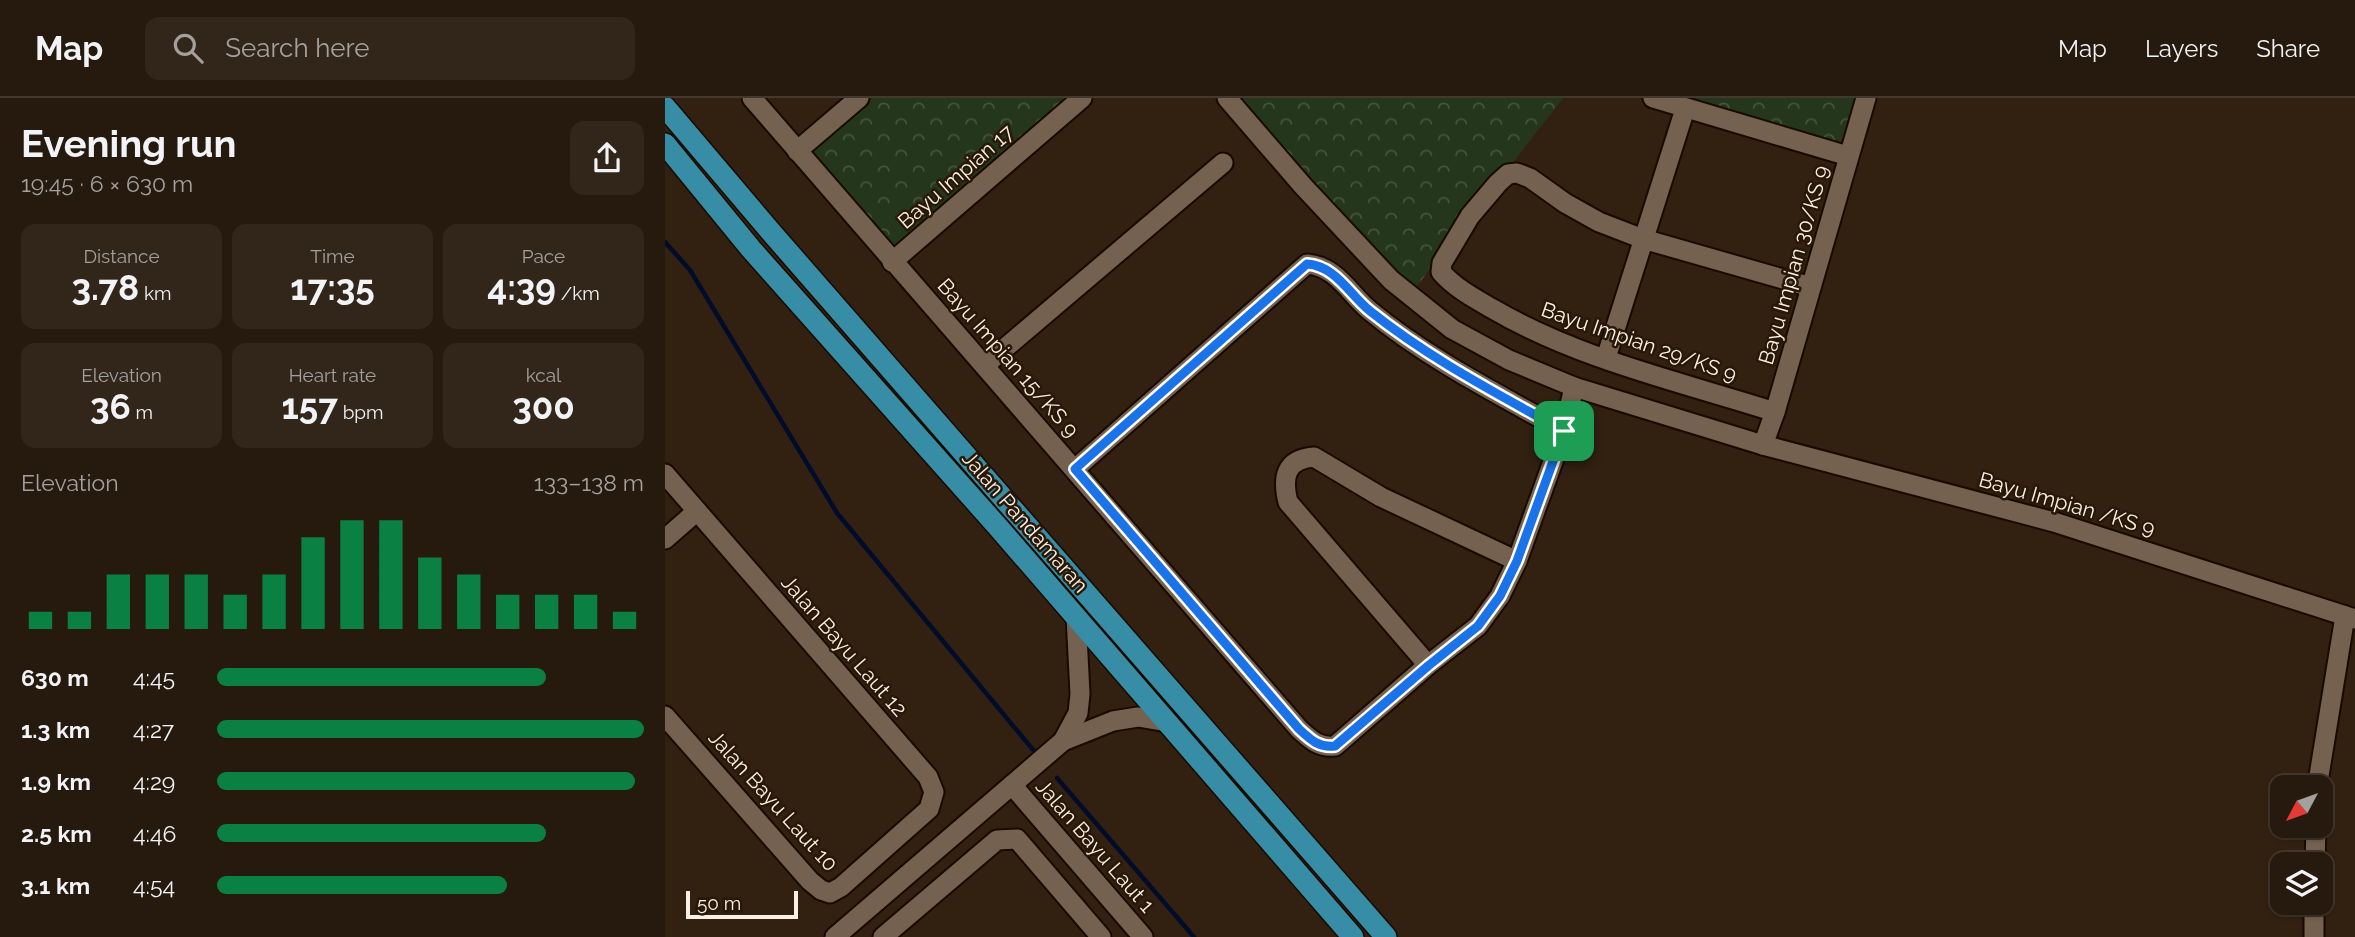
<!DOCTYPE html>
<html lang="en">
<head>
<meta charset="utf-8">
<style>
  body { margin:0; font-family:Raleway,sans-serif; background:#32261b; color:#f1f3f6; height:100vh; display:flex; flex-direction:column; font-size:26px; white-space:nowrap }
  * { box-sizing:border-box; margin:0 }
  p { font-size:23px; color:#a4a09d }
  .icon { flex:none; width:38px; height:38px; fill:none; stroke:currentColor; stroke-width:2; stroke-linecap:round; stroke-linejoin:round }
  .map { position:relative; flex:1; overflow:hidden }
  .panel { display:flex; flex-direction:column; background:#26190d; width:665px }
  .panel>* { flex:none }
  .needle { width:46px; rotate:229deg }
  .fabs { position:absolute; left:1605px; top:677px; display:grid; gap:14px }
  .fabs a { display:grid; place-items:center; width:63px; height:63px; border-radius:14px; background:#26190d; box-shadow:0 2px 5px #0004,0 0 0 2px #42382e; font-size:35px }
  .scale { position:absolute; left:21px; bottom:18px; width:112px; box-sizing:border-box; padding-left:7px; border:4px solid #fbf0e6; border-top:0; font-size:19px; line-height:24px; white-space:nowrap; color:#fbf0e6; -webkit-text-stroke:5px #281808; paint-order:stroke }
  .pin { position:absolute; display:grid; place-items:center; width:60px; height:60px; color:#fff; margin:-30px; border-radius:14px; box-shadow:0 4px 10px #0006 }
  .round { display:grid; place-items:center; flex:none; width:74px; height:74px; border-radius:14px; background:#32261b }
  .summary { display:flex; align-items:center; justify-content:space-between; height:119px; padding:0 21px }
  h1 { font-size:38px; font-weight:700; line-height:52px }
  .metrics { display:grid; grid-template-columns:repeat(3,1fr); gap:10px; height:119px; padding:7px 21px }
  .metrics div { display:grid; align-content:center; border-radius:14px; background:#32261b; text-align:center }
  .metrics b { font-size:35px; font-weight:700 }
  .metrics small { font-size:19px; font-weight:400 }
  .metrics p { font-size:19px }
  .chart { height:196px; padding:14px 21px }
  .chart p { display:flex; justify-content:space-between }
  .chart svg { width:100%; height:126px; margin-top:7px; stroke:#0b8043; stroke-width:6 }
  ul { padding:0 21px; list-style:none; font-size:23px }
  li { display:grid; grid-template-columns:112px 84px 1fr; align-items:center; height:52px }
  li i { height:18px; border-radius:9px; background:#0b8043 }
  header { display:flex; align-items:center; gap:42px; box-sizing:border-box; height:98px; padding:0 35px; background:#26190d; border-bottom:2px solid #42382e }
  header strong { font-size:33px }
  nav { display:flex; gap:38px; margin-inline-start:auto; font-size:24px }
  .search { width:490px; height:63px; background:#32261b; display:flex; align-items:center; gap:18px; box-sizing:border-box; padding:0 24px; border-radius:14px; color:#a4a09d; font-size:26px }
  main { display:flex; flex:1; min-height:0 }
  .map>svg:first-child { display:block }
</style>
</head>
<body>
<header>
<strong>Map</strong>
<div class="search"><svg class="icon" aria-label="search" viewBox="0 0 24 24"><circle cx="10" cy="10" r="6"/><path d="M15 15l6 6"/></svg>Search here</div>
<nav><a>Map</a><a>Layers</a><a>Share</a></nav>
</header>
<main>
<section class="panel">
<div class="summary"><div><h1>Evening run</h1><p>19:45 · 6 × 630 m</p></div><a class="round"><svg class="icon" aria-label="share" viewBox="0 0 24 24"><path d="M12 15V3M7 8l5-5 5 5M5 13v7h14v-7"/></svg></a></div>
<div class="metrics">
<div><p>Distance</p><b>3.78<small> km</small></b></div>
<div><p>Time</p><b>17:35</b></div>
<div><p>Pace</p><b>4:39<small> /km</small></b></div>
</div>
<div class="metrics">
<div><p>Elevation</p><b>36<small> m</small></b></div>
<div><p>Heart rate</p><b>157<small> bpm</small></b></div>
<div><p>kcal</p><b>300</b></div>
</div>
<div class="chart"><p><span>Elevation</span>133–138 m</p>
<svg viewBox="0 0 160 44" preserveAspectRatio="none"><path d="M5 44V38M15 44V38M25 44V25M35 44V25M45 44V25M55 44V32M65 44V25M75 44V12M85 44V6M95 44V6M105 44V19M115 44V25M125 44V32M135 44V32M145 44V32M155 44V38"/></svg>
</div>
<ul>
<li><b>630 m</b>4:45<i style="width:77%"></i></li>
<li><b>1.3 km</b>4:27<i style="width:100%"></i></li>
<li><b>1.9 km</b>4:29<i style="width:98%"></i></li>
<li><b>2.5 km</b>4:46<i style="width:77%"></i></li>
<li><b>3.1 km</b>4:54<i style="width:68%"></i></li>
</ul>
</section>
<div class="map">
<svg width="1690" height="839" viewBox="0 0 1690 839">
  <defs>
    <pattern id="park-crowns" width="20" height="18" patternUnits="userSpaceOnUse" patternTransform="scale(1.75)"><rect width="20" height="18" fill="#24371c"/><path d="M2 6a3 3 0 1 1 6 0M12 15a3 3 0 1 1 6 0" fill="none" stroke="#45543d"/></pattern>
  </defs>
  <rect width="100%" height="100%" fill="#322111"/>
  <g fill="url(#park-crowns)">
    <path d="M192,0H417L227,164L132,53Z"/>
    <path d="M562,0H898L745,197Z"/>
    <path d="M1029,0H1201L1183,58Z"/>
  </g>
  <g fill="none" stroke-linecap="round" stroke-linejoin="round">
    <g stroke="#000c29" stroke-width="4.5">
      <path d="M0,144L25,172L172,415L369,653"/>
      <path d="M392,680L529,839"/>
    </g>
    <defs>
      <g id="minor">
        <path d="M87,0L634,631C646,642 654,650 670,648L763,567L813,528L835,498L852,463L899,333L909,289"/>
        <path d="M562,0L638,88L726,182L787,231L844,262L909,289L1098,347L1389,424L1690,521"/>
        <path d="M988,0L1183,58"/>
        <path d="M132,53L194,0"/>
        <path d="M227,164L417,0"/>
        <path d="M941,260L1020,11"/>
        <path d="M320,267L558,65"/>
        <path d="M1110,314C1016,284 913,261 828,211C809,200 790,190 776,174L777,165L805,118L833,85L843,76L852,75L865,80L900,105L934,124L978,141L1146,189"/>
        <path d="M1098,347L1110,314L1201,0"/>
        <path d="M410,371L642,166C671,168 684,195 704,212C763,261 833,296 899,333"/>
        <path d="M0,376L263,679L269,694L264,711L176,789L165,795L156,792L145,783L0,618"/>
        <path d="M0,441L32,413"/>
        <path d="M763,567L623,404C617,380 620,361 649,359L716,399L852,463"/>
        <path d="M398,643L413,615L415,596L411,518"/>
        <path d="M347,687L478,839"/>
        <path d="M1652,690L1680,518"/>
        <path d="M1650,766L1651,728"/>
        <path d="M170,839L398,643L448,623L473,619L502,624"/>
        <path d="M218,839L332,742L352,741L436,839"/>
        <path d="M1649,839V805"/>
      </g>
      <g id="major">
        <path d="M0,9L106,134L721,839"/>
        <path d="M0,46L86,151L333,429L688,839"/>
      </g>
    </defs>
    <use href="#minor" stroke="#190a00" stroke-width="23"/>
    <use href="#major" stroke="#190a00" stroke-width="24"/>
    <use href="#minor" stroke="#75614f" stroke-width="19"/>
    <use href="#major" stroke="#368da5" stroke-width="21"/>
  </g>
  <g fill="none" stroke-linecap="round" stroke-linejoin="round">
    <defs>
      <path id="route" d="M642,166C671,168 684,196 705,213C765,261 833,296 899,333L852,463L835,498L813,528L763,568L670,648C654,650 646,642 634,631L410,371Z"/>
    </defs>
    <use href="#route" stroke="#fff" stroke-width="14"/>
    <use href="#route" stroke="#1a73e8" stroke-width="9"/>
  </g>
  <g text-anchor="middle" stroke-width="5" stroke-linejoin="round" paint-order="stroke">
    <g font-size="21" fill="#fbf0e6" stroke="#281808">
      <text transform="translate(291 79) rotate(-41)" y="7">Bayu Impian 17</text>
      <text transform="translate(1129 167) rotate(-74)" y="7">Bayu Impian 30/KS 9</text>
      <text transform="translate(974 244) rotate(19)" y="7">Bayu Impian 29/KS 9</text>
      <text transform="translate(343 260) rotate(49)" y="7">Bayu Impian 15/KS 9</text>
      <text transform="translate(1402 406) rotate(16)" y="7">Bayu Impian /KS 9</text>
      <text transform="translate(360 424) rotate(49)" y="7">Jalan Pandamaran</text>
      <text transform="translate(179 548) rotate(49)" y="7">Jalan Bayu Laut 12</text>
      <text transform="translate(108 703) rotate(48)" y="7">Jalan Bayu Laut 10</text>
      <text transform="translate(430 748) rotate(49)" y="7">Jalan Bayu Laut 1</text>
    </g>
  </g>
</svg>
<div class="fabs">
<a><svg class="needle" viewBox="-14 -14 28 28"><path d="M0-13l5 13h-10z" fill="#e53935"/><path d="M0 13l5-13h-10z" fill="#a4a09d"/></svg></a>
<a><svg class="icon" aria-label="layers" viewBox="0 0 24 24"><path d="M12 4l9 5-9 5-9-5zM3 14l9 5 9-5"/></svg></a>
</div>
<div class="scale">50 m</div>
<div class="pin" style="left:899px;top:333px;background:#1e9e55"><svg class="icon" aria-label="arrive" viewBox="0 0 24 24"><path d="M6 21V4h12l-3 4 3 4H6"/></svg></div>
</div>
</main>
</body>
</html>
